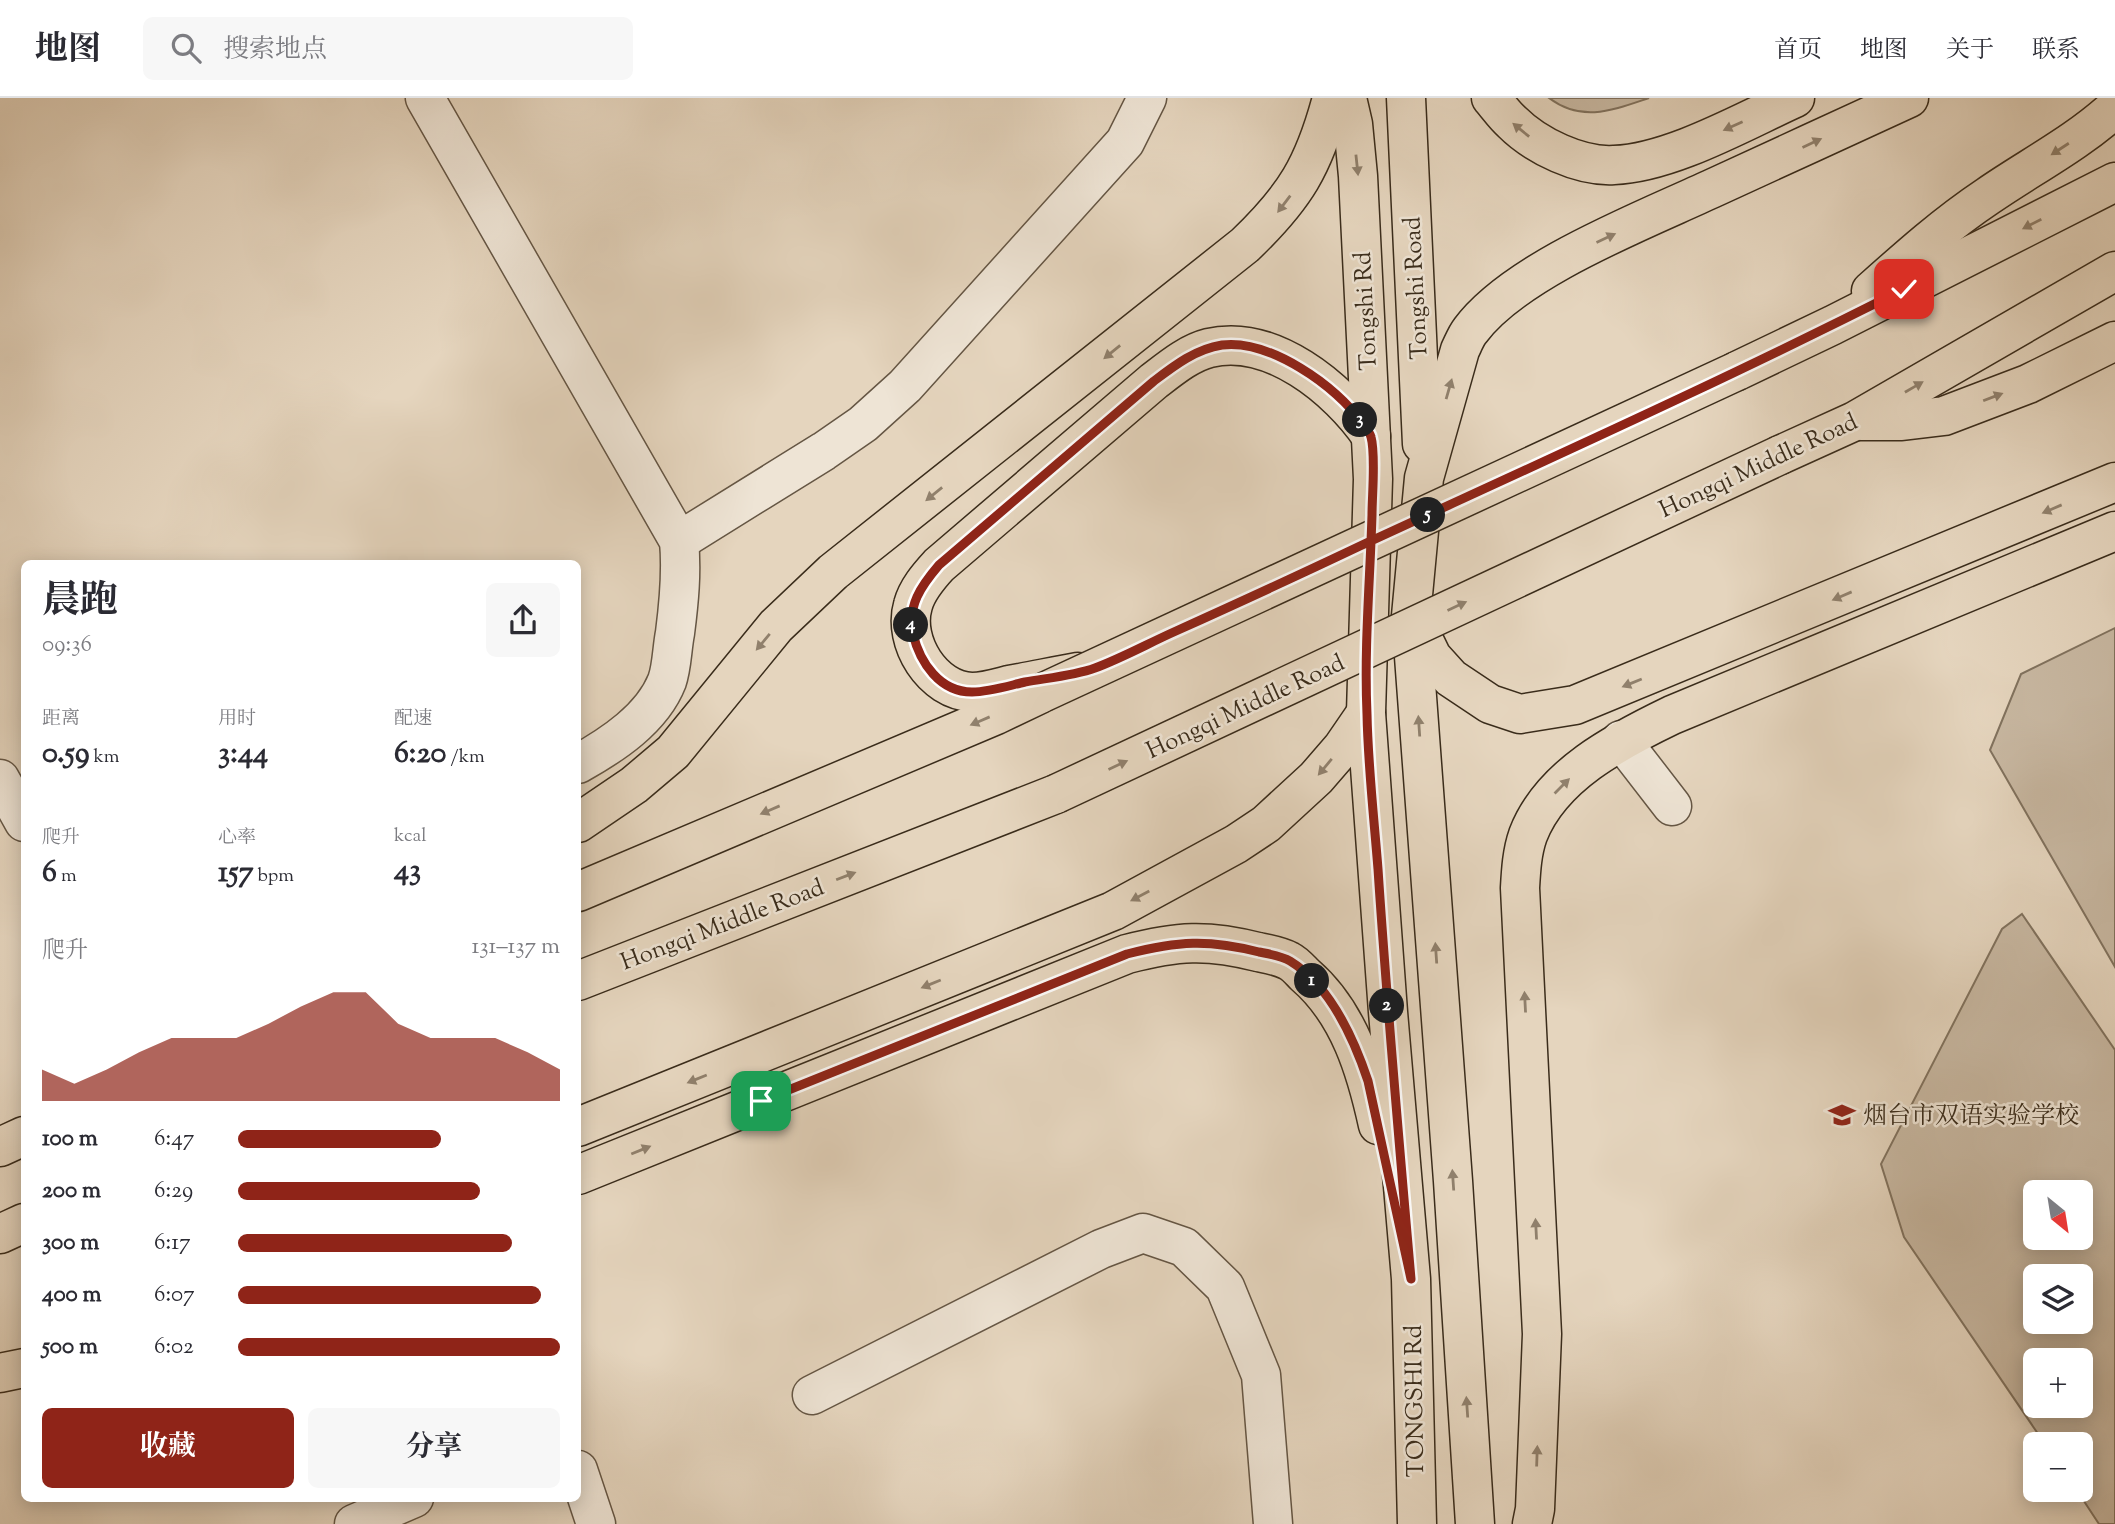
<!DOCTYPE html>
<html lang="zh">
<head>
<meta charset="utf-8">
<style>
  body { margin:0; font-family:"Sorts Mill Goudy","Noto Serif SC",serif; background:#f7f7f7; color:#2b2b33; height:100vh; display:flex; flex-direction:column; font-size:26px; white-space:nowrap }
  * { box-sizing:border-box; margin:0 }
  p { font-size:23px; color:#7c7c81 }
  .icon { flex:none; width:38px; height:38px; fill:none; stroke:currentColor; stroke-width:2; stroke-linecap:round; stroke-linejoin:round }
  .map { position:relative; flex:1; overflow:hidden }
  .drawer { position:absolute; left:21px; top:462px; width:560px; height:942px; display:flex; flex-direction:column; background:#fff; border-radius:10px; box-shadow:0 4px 18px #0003 }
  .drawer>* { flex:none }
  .needle { width:46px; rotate:150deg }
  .tools { position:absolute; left:2023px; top:1082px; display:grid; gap:14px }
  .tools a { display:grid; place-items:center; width:70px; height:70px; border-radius:10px; background:#fff; box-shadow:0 4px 18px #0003; font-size:35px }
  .pin { position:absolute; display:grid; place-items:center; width:60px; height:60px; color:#fff; margin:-30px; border-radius:14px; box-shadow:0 4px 10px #0006 }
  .km { position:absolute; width:35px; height:35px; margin:-18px; border-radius:50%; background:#222; color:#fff; font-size:19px; line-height:35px; text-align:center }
  .round { display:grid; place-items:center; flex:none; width:74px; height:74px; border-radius:10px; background:#f7f7f7 }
  .headline { display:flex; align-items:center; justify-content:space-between; height:119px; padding:0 21px }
  h1 { font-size:38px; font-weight:700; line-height:52px }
  .metrics { display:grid; grid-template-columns:repeat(3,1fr); gap:10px; height:119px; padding:7px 21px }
  .metrics div { display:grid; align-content:center }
  .metrics b { font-size:30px; font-weight:700 }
  .metrics small { font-size:19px; font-weight:400 }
  .metrics p { font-size:19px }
  .chart { height:196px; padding:14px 21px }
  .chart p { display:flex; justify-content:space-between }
  .chart svg { width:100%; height:126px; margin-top:7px; fill:#8f2418; opacity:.7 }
  .primary-button { display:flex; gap:14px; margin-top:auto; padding:14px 21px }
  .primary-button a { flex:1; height:80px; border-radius:10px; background:#8f2418; color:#fff; font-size:28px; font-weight:700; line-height:80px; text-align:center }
  .primary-button a+a { background:#f7f7f7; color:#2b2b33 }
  ul { padding:0 21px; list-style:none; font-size:23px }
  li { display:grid; grid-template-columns:112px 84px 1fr; align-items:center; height:52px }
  li i { height:18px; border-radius:9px; background:#8f2418 }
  header { display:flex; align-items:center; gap:42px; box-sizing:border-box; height:98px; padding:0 35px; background:#fff; border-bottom:2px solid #e1e1e2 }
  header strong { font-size:33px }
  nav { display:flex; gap:38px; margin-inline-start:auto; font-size:24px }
  .search { width:490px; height:63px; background:#f7f7f7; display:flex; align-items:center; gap:18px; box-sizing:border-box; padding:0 24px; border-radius:10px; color:#7c7c81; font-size:26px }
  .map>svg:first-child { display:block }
</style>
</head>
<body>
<header>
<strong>地图</strong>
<div class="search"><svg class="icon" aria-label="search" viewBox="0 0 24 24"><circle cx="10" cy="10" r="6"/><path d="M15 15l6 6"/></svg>搜索地点</div>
<nav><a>首页</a><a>地图</a><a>关于</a><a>联系</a></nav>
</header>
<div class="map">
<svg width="2115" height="1426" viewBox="0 0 2115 1426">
  <rect width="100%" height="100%" fill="#e5d5be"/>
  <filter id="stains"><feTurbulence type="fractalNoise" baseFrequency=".00286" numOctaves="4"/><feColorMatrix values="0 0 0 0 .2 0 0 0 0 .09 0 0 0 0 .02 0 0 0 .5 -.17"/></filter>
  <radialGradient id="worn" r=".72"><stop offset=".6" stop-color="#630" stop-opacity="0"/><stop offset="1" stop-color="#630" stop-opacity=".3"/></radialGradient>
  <g fill="#c8b8a2" stroke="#81725e" stroke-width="2" fill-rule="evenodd">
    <path d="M1549,0H1649C1613,12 1582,25 1549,0Z"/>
    <path d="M2115,530V869L1990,652L2021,576Z"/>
    <path d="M2022,816L2115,952V1426H2099L2076,1391H2081V1346H2045L1904,1139L1881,1066L2002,831ZM2035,1094H2081V1139H2035ZM2035,1178H2081V1223H2035ZM2035,1262H2081V1307H2035Z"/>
  </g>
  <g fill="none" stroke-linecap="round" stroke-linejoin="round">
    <defs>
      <g id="minor">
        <path d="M425,0L679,443C682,474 679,504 675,535C672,550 672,569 667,583C652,621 612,647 578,666"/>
        <path d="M679,443L824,353L863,326L905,288L1125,44L1147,0"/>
        <path d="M1621,642L1672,708"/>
        <path d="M0,681L24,724"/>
        <path d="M812,1297L1101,1151L1143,1135L1184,1149L1225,1189L1261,1277L1273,1426"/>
        <path d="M578,1372L596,1426"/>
        <path d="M354,1426L414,1400"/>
      </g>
      <g id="major">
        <path d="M1347,0L1353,26L1358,78L1373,381L1366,615L1388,914L1411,1181L1417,1426"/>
        <path d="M1406,0L1422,346"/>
        <path d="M1491,0C1498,8 1504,17 1512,24C1536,48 1580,69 1614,67C1671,65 1744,23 1795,0"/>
        <path d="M1871,193C1909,159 1946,126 1988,98C2030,69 2077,45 2115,10"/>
        <path d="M1737,273L1833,227L2115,84"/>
        <path d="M1861,323H1902L1944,318L2028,286L2115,243"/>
        <path d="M1780,357L1855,323L2115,173"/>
        <path d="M1415,524L1432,559L1451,580L1490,606L1520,616L1575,607L2115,384"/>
        <path d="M1078,574C1055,578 1032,583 1009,587C997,590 984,594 972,594C933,593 902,544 913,507C917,492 928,479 939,467L1154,283C1171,270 1189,255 1209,250C1271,235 1338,290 1371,338"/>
        <path d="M578,725L634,687L673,654L776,528L833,474L1245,147C1295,99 1314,68 1332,0"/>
        <path d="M578,794L996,617L1040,596"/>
        <path d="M578,883L1056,696"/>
        <path d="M578,1029L1113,813L1236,746L1266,726L1316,680L1342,650L1366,615"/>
        <path d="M0,1049L24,1038"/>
        <path d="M578,1077L1127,856C1177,843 1207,841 1258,854C1268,856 1280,858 1289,863C1295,866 1300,872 1305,877C1349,915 1366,972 1378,1027"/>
        <path d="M0,1136L24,1125"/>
        <path d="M0,1275L24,1270"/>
        <path d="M1475,1426L1453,1083L1411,518L1424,380L1460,252C1463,246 1466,238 1470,233C1515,172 1642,123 1711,91C1777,61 1843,30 1909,0"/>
        <path d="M1532,1426L1535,1411L1542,1236L1520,790C1521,772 1522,754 1528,737C1551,677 1618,643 1672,617L2115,433"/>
      </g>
    </defs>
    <use href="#minor" stroke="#655644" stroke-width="41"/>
    <use href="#major" stroke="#3a2c1b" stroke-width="41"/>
    <use href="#minor" stroke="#eee4d5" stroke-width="38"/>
    <use href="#major" stroke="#e5d5be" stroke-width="38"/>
    <defs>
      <g id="major-bridge">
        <path d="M1042,595L1737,273"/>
        <path d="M1056,696L1780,357"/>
      </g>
    </defs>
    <use href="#major-bridge" stroke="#3a2c1b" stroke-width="41" stroke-linecap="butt"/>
    <use href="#major-bridge" stroke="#e5d5be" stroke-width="38"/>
  </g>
  <defs><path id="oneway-solid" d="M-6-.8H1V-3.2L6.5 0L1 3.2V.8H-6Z" transform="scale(1.75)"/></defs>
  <g fill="#90806c">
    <use href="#oneway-solid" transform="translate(1733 28) rotate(156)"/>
    <use href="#oneway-solid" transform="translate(1521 32) rotate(-141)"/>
    <use href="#oneway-solid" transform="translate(1812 45) rotate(-25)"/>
    <use href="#oneway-solid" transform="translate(2060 51) rotate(147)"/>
    <use href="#oneway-solid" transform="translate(1357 67) rotate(84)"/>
    <use href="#oneway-solid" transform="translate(1284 106) rotate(127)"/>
    <use href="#oneway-solid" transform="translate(2032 126) rotate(153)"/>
    <use href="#oneway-solid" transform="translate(1606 140) rotate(-25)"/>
    <use href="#oneway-solid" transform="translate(1112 254) rotate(141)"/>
    <use href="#oneway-solid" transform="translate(1914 289) rotate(-30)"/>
    <use href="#oneway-solid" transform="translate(1449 291) rotate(-74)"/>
    <use href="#oneway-solid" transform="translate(1993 299) rotate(-21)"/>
    <use href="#oneway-solid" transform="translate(934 396) rotate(141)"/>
    <use href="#oneway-solid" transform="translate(2052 411) rotate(157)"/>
    <use href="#oneway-solid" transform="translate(1842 498) rotate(157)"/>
    <use href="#oneway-solid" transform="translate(1457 508) rotate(-25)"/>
    <use href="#oneway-solid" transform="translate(763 544) rotate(130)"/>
    <use href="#oneway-solid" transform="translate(1632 585) rotate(158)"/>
    <use href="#oneway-solid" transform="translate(980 623) rotate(157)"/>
    <use href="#oneway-solid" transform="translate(1419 628) rotate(-94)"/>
    <use href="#oneway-solid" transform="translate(1118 667) rotate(-25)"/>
    <use href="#oneway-solid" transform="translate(1325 669) rotate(130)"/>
    <use href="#oneway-solid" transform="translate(1562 688) rotate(-45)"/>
    <use href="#oneway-solid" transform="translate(770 712) rotate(157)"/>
    <use href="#oneway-solid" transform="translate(846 778) rotate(-21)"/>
    <use href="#oneway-solid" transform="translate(1140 798) rotate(152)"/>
    <use href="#oneway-solid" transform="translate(1436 855) rotate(-94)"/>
    <use href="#oneway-solid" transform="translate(931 886) rotate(158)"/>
    <use href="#oneway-solid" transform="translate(1525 904) rotate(-93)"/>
    <use href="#oneway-solid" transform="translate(697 981) rotate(158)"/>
    <use href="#oneway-solid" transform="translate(641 1052) rotate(-22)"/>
    <use href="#oneway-solid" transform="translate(1453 1082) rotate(-94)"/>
    <use href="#oneway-solid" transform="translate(1536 1131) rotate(-93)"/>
    <use href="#oneway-solid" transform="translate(1467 1309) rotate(-94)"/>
    <use href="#oneway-solid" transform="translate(1537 1358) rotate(-88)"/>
  </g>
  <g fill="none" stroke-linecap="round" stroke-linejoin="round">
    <defs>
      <path id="route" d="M761,1003L1127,856C1178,843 1208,841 1259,854C1269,856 1282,858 1290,863C1331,888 1354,941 1368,983L1411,1181C1399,1044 1387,908 1378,771C1374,720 1368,668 1367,616C1364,550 1370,483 1372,417C1372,397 1376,357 1371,339C1370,334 1365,329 1362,325C1337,288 1269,241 1222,247C1196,251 1175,267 1154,283L939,467C921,488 907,508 913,536C920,565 940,594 972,594C989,594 1008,588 1025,584C1047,580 1073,578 1095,570C1122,560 1149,545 1176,533C1238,505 1299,477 1360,448C1542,364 1725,282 1904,191"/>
    </defs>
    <use href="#route" stroke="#fff" stroke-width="14"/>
    <use href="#route" stroke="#8f2418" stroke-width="9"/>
  </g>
  <defs>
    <symbol id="school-bare" viewBox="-9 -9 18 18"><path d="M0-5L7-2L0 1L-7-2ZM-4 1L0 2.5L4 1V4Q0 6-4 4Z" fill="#8f2418" stroke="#eee4d5" stroke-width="2.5" paint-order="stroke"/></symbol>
  </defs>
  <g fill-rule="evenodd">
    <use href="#school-bare" x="1823" y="998" width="38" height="38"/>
  </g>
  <g text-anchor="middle" stroke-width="5" stroke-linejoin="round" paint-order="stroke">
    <g font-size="24" fill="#3a2c1b" stroke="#eee4d5">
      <text transform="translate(1415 190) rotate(-93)" y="8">Tongshi Road</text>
      <text transform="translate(1365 213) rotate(-93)" y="8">Tongshi Rd</text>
      <text transform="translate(1758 367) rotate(-25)" y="8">Hongqi Middle Road</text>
      <text transform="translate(1245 608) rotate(-25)" y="8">Hongqi Middle Road</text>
      <text transform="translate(722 826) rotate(-21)" y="8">Hongqi Middle Road</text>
      <text transform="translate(1414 1303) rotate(-91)" y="8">TONGSHI Rd</text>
    </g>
    <g font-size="24" fill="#3a2c1b" stroke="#eee4d5" text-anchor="start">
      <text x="1863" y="1025">烟台市双语实验学校</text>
    </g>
  </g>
  <rect width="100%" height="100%" filter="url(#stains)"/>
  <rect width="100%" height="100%" fill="url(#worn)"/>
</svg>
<div class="tools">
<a><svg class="needle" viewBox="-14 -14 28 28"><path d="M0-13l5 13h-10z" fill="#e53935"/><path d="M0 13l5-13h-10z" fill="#7c7c81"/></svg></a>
<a><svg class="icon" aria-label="layers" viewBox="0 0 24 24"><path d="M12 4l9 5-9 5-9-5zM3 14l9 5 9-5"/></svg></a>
<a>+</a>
<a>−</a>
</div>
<div class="pin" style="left:761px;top:1003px;background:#1e9e55"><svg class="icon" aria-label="arrive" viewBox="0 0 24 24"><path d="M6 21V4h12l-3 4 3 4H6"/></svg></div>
<div class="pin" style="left:1904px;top:191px;background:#d93025"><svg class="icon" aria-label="check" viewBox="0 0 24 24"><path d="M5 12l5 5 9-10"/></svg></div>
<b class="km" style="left:1312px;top:883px">1</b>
<b class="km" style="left:1387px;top:908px">2</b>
<b class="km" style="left:1360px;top:322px">3</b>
<b class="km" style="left:911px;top:527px">4</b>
<b class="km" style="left:1428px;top:417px">5</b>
<section class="drawer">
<div class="headline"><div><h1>晨跑</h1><p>09:36</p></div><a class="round"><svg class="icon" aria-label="share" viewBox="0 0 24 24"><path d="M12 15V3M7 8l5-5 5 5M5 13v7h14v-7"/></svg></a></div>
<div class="metrics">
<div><p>距离</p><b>0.59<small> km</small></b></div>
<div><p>用时</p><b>3:44</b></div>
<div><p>配速</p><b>6:20<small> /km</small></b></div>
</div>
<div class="metrics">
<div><p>爬升</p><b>6<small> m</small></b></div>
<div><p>心率</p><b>157<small> bpm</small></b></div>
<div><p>kcal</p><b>43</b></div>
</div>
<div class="chart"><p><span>爬升</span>131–137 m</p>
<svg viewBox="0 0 160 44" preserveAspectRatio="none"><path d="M0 44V33L10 38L20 33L30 27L40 22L50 22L60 22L70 17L80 11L90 6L100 6L110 17L120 22L130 22L140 22L150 27L160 33V44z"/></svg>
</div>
<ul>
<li><b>100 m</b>6:47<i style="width:63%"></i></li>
<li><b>200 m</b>6:29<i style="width:75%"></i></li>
<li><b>300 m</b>6:17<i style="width:85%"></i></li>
<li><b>400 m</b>6:07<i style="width:94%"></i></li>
<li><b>500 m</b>6:02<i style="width:100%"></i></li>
</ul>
<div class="primary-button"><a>收藏</a><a>分享</a></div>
</section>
</div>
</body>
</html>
